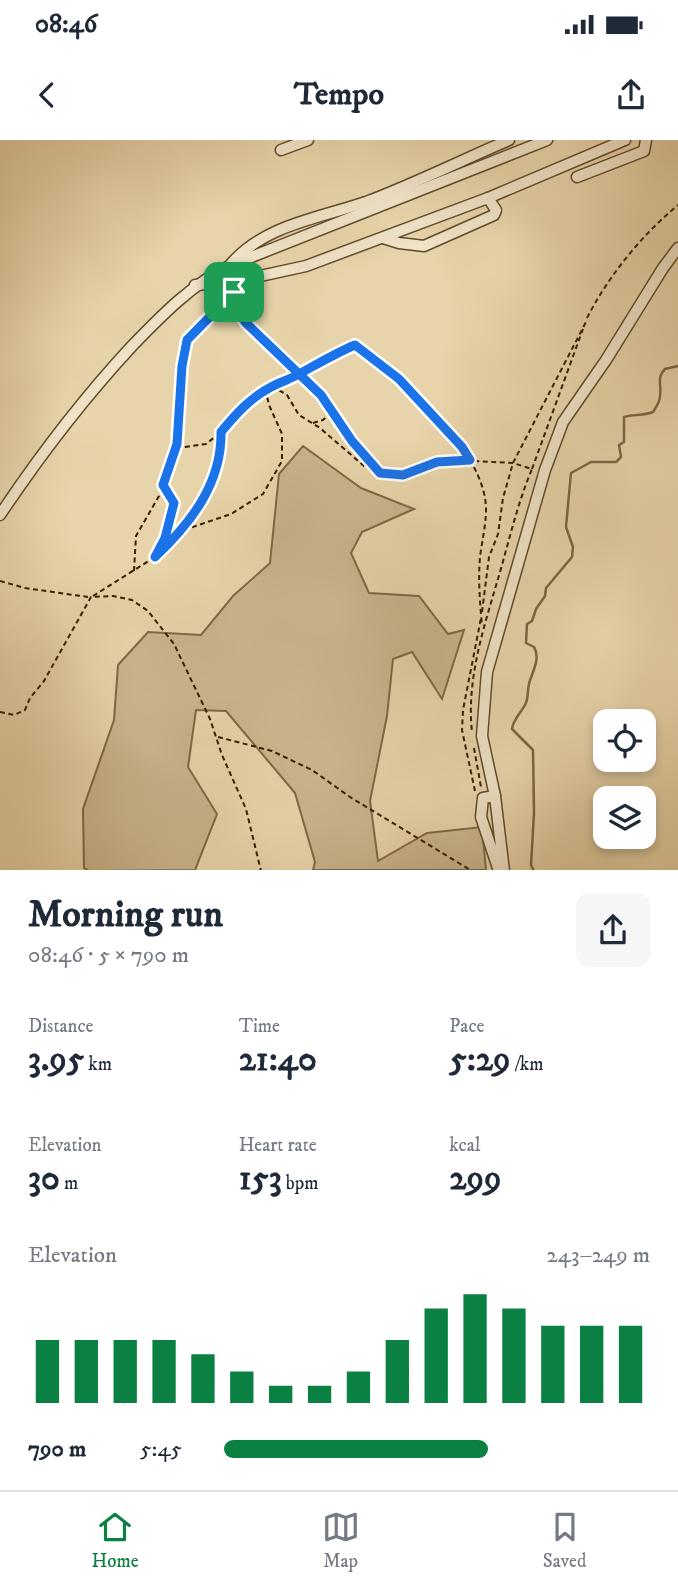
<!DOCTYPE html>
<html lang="en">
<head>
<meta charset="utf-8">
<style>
  body { margin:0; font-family:"IM FELL DW Pica",serif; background:#f6f6f7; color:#1f2937; height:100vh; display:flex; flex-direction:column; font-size:26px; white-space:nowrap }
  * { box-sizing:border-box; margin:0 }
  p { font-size:23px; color:#747a83 }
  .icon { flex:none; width:38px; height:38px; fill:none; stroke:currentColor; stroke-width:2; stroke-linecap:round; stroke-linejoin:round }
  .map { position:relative; height:730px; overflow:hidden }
  .details { display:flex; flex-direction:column; background:#fff; flex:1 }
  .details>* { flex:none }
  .tools { position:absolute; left:593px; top:569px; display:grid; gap:14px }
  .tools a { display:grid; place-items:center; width:63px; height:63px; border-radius:14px; background:#fff; box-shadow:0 4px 10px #0003; font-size:35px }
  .pin { position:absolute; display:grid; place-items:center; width:60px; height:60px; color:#fff; margin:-30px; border-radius:14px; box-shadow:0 4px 10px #0006 }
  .round { display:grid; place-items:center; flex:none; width:74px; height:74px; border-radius:14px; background:#f6f6f7 }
  .summary { display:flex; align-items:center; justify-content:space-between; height:119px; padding:0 28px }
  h1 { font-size:38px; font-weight:700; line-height:52px }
  .figures { display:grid; grid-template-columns:repeat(3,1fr); gap:10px; height:119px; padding:7px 28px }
  .figures div { display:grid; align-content:center }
  .figures b { font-size:35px; font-weight:700 }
  .figures small { font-size:19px; font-weight:400 }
  .figures p { font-size:19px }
  .chart { height:196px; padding:14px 28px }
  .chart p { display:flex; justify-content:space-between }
  .chart svg { width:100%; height:126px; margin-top:7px; stroke:#0b8043; stroke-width:6 }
  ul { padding:0 28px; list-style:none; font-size:23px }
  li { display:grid; grid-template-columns:112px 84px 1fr; align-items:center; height:52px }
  li i { height:18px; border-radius:9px; background:#0b8043 }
  .status { display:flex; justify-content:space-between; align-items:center; height:49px; padding:0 35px; background:#fff; direction:ltr }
  .status svg { height:19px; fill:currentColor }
  header { display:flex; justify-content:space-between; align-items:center; height:91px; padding:0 28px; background:#fff; font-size:32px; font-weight:700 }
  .dock { display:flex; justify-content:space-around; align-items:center; height:98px; border-top:2px solid #e0e1e3; background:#fff; font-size:19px; color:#747a83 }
  .dock a { display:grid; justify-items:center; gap:4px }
  .dock .active { color:#0b8043 }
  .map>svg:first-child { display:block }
</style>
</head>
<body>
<div class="status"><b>08:46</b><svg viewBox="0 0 49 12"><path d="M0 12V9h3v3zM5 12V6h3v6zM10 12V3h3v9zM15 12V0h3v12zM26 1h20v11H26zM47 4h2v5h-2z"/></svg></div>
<header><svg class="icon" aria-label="back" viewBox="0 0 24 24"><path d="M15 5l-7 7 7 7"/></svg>Tempo<svg class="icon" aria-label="share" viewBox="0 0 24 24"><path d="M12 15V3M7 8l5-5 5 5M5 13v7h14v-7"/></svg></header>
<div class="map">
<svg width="678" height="731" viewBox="0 0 678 731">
  <rect width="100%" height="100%" fill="#e8d4aa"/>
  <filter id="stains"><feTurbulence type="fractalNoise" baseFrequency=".00286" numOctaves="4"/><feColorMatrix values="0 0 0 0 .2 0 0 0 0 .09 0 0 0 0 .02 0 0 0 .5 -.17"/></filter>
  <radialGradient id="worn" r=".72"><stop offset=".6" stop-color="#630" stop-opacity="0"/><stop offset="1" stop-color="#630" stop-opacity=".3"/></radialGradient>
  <path fill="#c9b58d" stroke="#7e6946" stroke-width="2" d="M303,306L361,348L414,369L362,392L351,413L369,453L419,456L448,494L464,490L442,559L412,512L393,519L387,576L370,661L378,721L427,693L482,687L486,730H313L315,722L295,653L226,571L196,570L188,627L217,674L195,730L89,731L84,728L83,669L114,580L118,525L148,492L201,495L233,456L270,423L279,334Z"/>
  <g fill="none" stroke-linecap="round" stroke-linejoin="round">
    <path stroke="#7a6643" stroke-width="2.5" d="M534,731L531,725L534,673L533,610L512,589C513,580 520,574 525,565C529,557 527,551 529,544C532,532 541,519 534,507L526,503L527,484L532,481L536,469L545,456L546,448L572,417L573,407L566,387L571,333L591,322H616L621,317L619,305L624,302V277C634,274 643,276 653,272C656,267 660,262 660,256C662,245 656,238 665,229L678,226"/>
    <defs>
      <g id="minor">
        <path d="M281,10L308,0"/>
        <path d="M577,37L644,11L646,0"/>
        <path d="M383,98L399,103L424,106L494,75L496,70L488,58"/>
        <path d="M231,124C264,85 320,78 366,62C414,44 462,20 509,0"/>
        <path d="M195,145L233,142L306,126L488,58L625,0"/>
        <path d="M0,375C40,315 83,259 132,206C162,175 192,144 231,125L547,0"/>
        <path d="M495,656L482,596L487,532L545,330L563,282L606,220L663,128L678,108"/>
        <path d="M499,731L481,677L483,658L495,656L504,731"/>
      </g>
    </defs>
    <use href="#minor" stroke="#604b2a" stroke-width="13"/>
    <g stroke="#321d00" stroke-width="2" stroke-dasharray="5 3.5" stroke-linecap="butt">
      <path d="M234,153V168L246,183L321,255L352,301L380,333"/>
      <path d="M587,178C609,135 642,95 678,65"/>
      <path d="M272,246L287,255L299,275L320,288L364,326L380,333L403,335L437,322L455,320L513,323L532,329C518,362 510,397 500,432C485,484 466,538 472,592"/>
      <path d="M313,283L323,280L331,272"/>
      <path d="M177,304L185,307L206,304L221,292L253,258L272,246L300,234L327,217L355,205C400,240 485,308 486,369C486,385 482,401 480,417C478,441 480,463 482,486"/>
      <path d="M532,329L583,189"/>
      <path d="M184,390L231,374L263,354L282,321V294L269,265L266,252"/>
      <path d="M158,414C193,382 222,341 221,293"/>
      <path d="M134,431L136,396L159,356L177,304L182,226L187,200L234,152"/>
      <path d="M0,441L25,448L88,457"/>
      <path d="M93,456L155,417L165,398L174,363L162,345"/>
      <path d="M482,472L489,417L498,394L503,358L513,323L587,180"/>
      <path d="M0,572L14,575L25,570L30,558L44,541L91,457L113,456L132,460L148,471L174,504L210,579L222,615L246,669L261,731"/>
      <path d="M218,597L272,611L312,630L350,657L472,731"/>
      <path d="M474,608L481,647"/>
      <path d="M475,651L462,590L463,570L481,478"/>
    </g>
    <use href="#minor" stroke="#f0e3c8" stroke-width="10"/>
  </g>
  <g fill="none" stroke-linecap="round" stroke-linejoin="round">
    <defs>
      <path id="route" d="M234,152L187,200L182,226L177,304L163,345L174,363L165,398L155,417C191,383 222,343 221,292C236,274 250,258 271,247C280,242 291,239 301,233C319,223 336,213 355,205L399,239L462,307L470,320L437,322L403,335L380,333L352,301L321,255L246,183L234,167V152"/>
    </defs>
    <use href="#route" stroke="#fff" stroke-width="14"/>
    <use href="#route" stroke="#1a73e8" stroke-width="9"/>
  </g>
  <rect width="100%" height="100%" filter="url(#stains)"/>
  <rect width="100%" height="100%" fill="url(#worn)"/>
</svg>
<div class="tools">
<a><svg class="icon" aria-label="locate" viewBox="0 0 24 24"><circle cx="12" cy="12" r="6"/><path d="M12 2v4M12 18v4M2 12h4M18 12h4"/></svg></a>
<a><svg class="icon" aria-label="layers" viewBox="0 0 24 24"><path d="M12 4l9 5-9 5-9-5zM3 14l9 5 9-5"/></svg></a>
</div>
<div class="pin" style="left:234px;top:152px;background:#1e9e55"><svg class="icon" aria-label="arrive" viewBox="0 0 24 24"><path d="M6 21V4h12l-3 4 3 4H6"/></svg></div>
</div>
<section class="details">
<div class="summary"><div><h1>Morning run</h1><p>08:46 · 5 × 790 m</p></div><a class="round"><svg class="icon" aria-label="share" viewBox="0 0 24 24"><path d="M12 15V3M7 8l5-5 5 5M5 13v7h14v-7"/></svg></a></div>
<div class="figures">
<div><p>Distance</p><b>3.95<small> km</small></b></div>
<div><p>Time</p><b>21:40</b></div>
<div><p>Pace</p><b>5:29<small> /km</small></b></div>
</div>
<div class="figures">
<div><p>Elevation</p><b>30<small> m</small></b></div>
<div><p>Heart rate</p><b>153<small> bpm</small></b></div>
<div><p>kcal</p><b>299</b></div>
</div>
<div class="chart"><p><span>Elevation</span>243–249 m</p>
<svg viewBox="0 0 160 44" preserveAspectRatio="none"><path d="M5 44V22M15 44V22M25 44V22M35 44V22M45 44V27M55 44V33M65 44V38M75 44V38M85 44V33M95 44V22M105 44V11M115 44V6M125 44V11M135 44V17M145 44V17M155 44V17"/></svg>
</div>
<ul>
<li><b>790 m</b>5:45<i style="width:62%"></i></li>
</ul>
</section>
<nav class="dock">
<a class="active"><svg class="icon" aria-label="home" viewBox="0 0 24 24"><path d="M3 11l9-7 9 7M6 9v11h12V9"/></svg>Home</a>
<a><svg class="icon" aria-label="map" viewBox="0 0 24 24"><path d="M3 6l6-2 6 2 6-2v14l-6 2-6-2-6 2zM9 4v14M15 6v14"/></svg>Map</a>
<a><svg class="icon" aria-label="saved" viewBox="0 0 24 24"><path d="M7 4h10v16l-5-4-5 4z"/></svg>Saved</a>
</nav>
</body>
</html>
